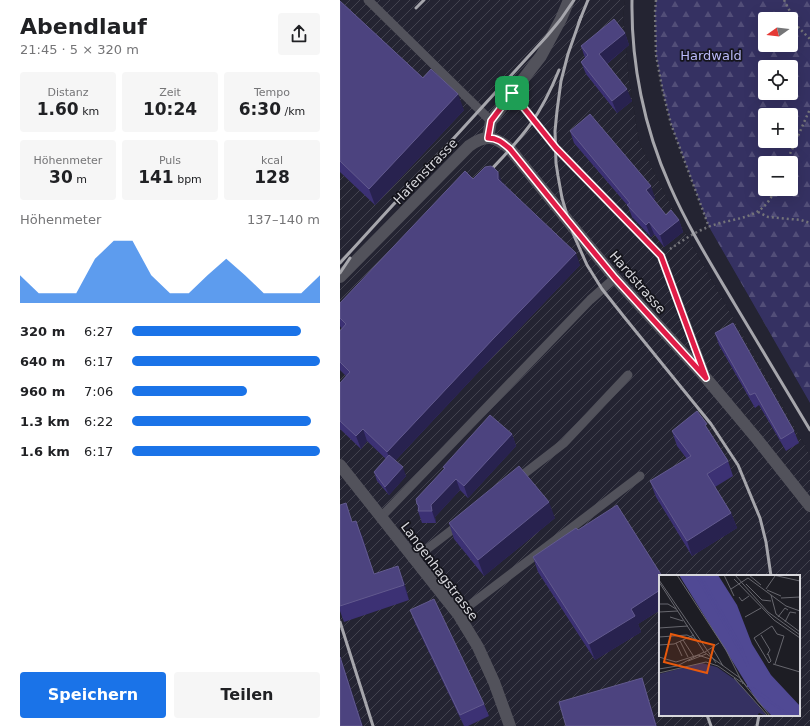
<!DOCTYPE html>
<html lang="de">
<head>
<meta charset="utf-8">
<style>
  body { margin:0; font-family:"DejaVu Sans",sans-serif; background:#f6f6f6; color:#202124; height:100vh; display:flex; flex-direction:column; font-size:15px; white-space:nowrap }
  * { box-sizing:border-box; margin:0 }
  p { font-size:13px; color:#757577 }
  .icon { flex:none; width:22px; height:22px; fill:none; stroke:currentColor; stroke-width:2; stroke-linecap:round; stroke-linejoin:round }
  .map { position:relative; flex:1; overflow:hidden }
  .panel { display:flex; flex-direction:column; background:#fff; width:340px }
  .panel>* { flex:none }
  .needle { width:26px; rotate:256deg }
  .buttons { position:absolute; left:418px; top:12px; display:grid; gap:8px }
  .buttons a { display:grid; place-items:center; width:40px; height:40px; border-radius:4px; background:#fff; box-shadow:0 4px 16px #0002; font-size:20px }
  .pin { position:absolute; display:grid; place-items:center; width:34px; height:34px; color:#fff; margin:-17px; border-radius:8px; box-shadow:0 2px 6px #0006 }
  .round { display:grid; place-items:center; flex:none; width:42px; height:42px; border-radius:4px; background:#f6f6f6 }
  .headline { display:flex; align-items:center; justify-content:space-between; height:68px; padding:0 20px }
  h1 { font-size:22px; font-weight:700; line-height:30px }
  .figures { display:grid; grid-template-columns:repeat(3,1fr); gap:6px; height:68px; padding:4px 20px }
  .figures div { display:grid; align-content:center; border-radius:4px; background:#f6f6f6; text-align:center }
  .figures b { font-size:17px; font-weight:700 }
  .figures small { font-size:11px; font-weight:400 }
  .figures p { font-size:11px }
  .chart { height:112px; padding:8px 20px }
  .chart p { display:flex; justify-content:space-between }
  .chart svg { width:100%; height:72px; margin-top:4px; fill:#1a73e8; opacity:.7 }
  .cta { display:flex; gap:8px; margin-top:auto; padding:8px 20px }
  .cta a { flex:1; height:46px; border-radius:4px; background:#1a73e8; color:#fff; font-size:16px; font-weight:700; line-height:46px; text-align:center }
  .cta a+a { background:#f6f6f6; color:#202124 }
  ul { padding:0 20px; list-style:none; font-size:13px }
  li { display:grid; grid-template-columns:64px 48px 1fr; align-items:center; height:30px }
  li i { height:10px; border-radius:5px; background:#1a73e8 }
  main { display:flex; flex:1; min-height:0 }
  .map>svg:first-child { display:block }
</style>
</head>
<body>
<main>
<section class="panel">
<div class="headline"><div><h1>Abendlauf</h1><p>21:45 · 5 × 320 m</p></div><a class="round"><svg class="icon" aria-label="share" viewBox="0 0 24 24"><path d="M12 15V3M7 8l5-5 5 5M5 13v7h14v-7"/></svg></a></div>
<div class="figures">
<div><p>Distanz</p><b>1.60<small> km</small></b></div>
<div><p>Zeit</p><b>10:24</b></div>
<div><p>Tempo</p><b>6:30<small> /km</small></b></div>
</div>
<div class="figures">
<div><p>Höhenmeter</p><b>30<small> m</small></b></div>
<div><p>Puls</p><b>141<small> bpm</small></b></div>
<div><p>kcal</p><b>128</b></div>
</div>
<div class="chart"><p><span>Höhenmeter</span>137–140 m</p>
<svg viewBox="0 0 160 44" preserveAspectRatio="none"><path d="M0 44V27L10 38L20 38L30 38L40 17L50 6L60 6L70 27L80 38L90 38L100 27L110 17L120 27L130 38L140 38L150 38L160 27V44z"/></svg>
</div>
<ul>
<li><b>320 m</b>6:27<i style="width:90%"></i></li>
<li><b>640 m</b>6:17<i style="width:100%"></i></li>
<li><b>960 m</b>7:06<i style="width:61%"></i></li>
<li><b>1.3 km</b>6:22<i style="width:95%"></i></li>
<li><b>1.6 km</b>6:17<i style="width:100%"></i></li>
</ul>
<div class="cta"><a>Speichern</a><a>Teilen</a></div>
</section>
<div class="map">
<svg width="470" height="726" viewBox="0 0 470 726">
  <defs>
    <pattern id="industrial-furrows" width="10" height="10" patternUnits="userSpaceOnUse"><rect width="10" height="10" fill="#242432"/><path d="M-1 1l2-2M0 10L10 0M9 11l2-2" fill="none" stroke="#43434f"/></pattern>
    <pattern id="forest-firs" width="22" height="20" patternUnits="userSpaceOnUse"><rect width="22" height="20" fill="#353162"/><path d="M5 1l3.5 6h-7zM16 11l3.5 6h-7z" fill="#524e78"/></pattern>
  </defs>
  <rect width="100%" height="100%" fill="#1d1d24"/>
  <path fill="#242432" d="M285,0H316L315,12L316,55L331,124L369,227L470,403V455L338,220L299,142L289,79L283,18Z"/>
  <path fill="url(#industrial-furrows)" fill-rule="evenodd" d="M0,0H285L283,18L289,79L299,142L338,220L470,455V726H0ZM320,576H459V715H320Z"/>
  <path fill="url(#forest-firs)" fill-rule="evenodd" d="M316,0H470V403L369,227L331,124L323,92L316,55L315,12ZM425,19H451V45H425ZM425,67H451V93H425ZM425,115H451V141H425ZM425,163H451V189H425Z"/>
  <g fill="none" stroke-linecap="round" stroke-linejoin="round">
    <g stroke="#74747a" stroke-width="2.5" stroke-dasharray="2 3" stroke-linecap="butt">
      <path d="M316,0L315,12L316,55L323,92L331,124L369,227"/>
      <path d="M444,0L458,27L470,39"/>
      <path d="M446,163L470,109"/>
      <path d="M418,212L428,217L461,220L470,223"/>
      <path d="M330,249C342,241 355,232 368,227C396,216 422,222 435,189"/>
    </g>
    <g stroke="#52525b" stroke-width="9">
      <path d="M28,0L151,121"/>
      <path d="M172,93L216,148L321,256L365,374"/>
      <path d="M176,480L224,443L288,375"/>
      <path d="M41,517L250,300L275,278"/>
      <path d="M74,559L121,523"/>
      <path d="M118,614L300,476"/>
    </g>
    <g stroke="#52525b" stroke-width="12">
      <path d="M148,138L151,121L201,56L221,19L229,0"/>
      <path d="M0,277L129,146C146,134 155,136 170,149L229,222L275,278L366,378L417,439L470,506"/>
      <path d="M0,465L118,614L138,647L154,682L170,726"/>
    </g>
    <g stroke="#a6a6ac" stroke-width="3">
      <path d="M292,0C291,63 304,128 330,186C348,227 371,264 394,303C419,345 445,388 470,430"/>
      <path d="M76,8L84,0"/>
      <path d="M241,17L228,54L221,81L217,111L215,131L216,163L218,176L222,198L229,222L235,238L247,265L262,289L285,318L371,424L398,465L420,518L426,542L431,576"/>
      <path d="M239,22L248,0"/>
      <path d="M146,175C161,159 177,143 190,125C202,108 211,90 219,70"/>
      <path d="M0,263L207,36L221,19L234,0"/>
      <path d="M0,273L10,258"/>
      <path d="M0,622L33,726"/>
      <path d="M367,715L371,726"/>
      <path d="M417,726L419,715"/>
    </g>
  </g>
  <g fill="#3c3174">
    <path d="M0,1L83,78L124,110L35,205L0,172Z"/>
    <path d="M285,33L289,45L267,64L292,101L277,113L246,74L241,62L245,58L241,46Z"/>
    <path d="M230,131L315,198L313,200L326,215L339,220L343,232L324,247L314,234L311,237L292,217L288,206L234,143Z"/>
    <path d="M133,179L163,183L240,265L159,350L55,461L66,476L49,495L37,481L34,472L46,459L27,441L21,449L0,429V383L6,376L0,370V331L2,329L0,326V303Z"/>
    <path d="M375,333L454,431L459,443L446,451L419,405L415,408L379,345Z"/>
    <path d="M332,431L370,432L388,461L393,476L375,487L391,513L397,528L352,556L316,497L310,481L347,459L337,446Z"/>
    <path d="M172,434L176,446L128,498L120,490L95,517L96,523H82L78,511V509L77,504L104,469L103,467Z"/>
    <path d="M0,505L22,536L34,574L64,582L69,600L4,622L0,611Z"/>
    <path d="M215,518L144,576L114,539L109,523Z"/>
    <path d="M238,530L320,576V610L298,624L301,632L255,660L198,572L193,557Z"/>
    <path d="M70,610L144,704L149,716L128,726H124L75,623Z"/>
  </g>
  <g fill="#28224f">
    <path d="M285,33L289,45L264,66L259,54Z"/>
    <path d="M287,89L292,101L277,113L272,101Z"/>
    <path d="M118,94L124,110L35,205L29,189Z"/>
    <path d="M158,172L163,185L158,179Z"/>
    <path d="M311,186L315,198L310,202L306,190Z"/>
    <path d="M339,220L343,232L324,247L320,235Z"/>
    <path d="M309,222L314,234L311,237L306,225Z"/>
    <path d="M236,253L240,265L159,350L52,464L47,452L154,338Z"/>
    <path d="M23,429L27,441L21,449L16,436Z"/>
    <path d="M172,434L176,446L128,498L124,486Z"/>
    <path d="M63,467L66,476L49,495L45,487Z"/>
    <path d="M116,479L120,490L95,517L96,523L92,511L91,505Z"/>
    <path d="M209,502L215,518L144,576L138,560Z"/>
    <path d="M391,513L397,528L352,556L347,541Z"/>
    <path d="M16,521L22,536L39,590L34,574Z"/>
    <path d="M58,566L64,582L69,600L64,585Z"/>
    <path d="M320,590V610L298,624L301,632L255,660L249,644L291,609Z"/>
    <path d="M0,655L23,726H22L0,657Z"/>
    <path d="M302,678L317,726H316Z"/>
  </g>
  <g fill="#4c437f" stroke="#625a8e">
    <path d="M0,1L83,78L91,69L118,94L29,189L0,161Z"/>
    <path d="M274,19L285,33L259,54L287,89L272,101L241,62L248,55L241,46Z"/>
    <path d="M250,114L311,186L306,190L326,215L331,210L339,220L320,235L309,222L306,225L287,205L290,203L230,131Z"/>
    <path d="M151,166L154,168L158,172V179L236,253L154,338L47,452L23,429L16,436L0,421V383L10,372L0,362V331L6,324L0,318V303L125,171L133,179L145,167Z"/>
    <path d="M393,323L454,431L441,439L415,393L410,395L375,333Z"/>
    <path d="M357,411L367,424L365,425L388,461L367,474L391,513L347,541L310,481L351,456L332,431Z"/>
    <path d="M150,415L172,434L124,486L116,479L91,505L92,511H78L79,506L77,504L76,499L105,468L103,467Z"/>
    <path d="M49,455L63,467L45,487L34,472Z"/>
    <path d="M179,466L209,502L138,560L109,523Z"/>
    <path d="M6,503L12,522L16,521L34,574L58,566L64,585L0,606V505Z"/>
    <path d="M277,505L322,576H320V590L291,609L295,616L249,644L193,557L236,528L238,530Z"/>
    <path d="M94,599L144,704L120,715L70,610Z"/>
    <path d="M0,657L22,726H0Z"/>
    <path d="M302,678L316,726H226L219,702Z"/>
  </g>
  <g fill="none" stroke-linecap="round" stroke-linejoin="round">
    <defs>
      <path id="route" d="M172,93L216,148L321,256L366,378L275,278L229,222L170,149C163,143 158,138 148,138L151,121Z"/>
    </defs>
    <use href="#route" stroke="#fff" stroke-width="8"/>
    <use href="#route" stroke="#e11d48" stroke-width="5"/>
  </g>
  <g text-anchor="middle" stroke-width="3.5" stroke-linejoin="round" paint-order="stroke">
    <g font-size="13" fill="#b9b9f8" stroke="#14141b">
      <text x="371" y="60">Hardwald</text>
    </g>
    <g font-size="13" fill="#d7d7dc" stroke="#14141b">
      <text transform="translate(85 171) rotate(-46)" y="5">Hafenstrasse</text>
      <text transform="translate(298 282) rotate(49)" y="5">Hardstrasse</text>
      <text transform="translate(100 571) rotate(53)" y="5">Langenhagstrasse</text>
    </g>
  </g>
  <g transform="translate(319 575)">
    <rect width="141" height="141" fill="#1d1d24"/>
    <path d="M43,88L58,92L78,106L108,141L100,138L98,141H0V99Z" fill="#353162"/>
    <path d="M20,0H59L78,30L93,69L112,100L141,131V141H113L98,126Z" fill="#504994"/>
    <path fill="none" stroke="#504994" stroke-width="2" d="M37,0L85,83L89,92V112M41,0L82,71L90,92V108M90,112L132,141M94,113L111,125"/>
    <path fill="none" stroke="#67676e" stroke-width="1" d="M18,0L67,75L84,109M65,0L75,21M76,0L109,37L141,60M90,0L102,10M114,0L141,6M75,4L115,45L141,63M0,5L57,88M0,7L45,77L81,103L88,112M87,9L103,25L112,26M72,14L89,3L127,31L141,36M107,14L116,1M108,15L122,21M112,20L117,39L141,57M80,22L83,26L90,21M122,23L141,22M0,29H9L17,34M0,37L19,36M11,42L24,46M86,42L102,33M119,42L126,33L129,35M126,47L131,37L137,38M0,53L29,51M102,60L111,75L108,80M0,62L28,60L38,65M24,65L35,82M21,66L29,82M17,68L23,81M0,70L15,69L35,60M54,74L64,91M46,77L60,68M109,79L112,86L110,88L95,63L113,51L118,59L125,61L116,89M0,82L17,87L39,80L51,84M29,86L47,79M114,89L141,97M0,94L18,91L45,77M0,98L47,87L59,91L82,107M75,103L109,141M82,105L111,141"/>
    <path fill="#e8590c" fill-opacity="0.15" stroke="#e8590c" stroke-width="2" d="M12,59L55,70L48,98L5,87Z"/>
    <rect width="141" height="141" fill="none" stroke="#d7d7dc" stroke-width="2"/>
  </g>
</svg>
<div class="buttons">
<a><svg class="needle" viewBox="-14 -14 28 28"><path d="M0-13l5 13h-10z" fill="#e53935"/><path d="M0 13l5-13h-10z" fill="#757577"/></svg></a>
<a><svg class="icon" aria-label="locate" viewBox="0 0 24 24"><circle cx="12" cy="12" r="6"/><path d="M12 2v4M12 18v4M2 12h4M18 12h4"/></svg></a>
<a>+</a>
<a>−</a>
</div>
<div class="pin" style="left:172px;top:93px;background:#1e9e55"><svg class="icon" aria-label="arrive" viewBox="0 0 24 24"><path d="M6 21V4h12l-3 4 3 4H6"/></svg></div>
</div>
</main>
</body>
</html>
